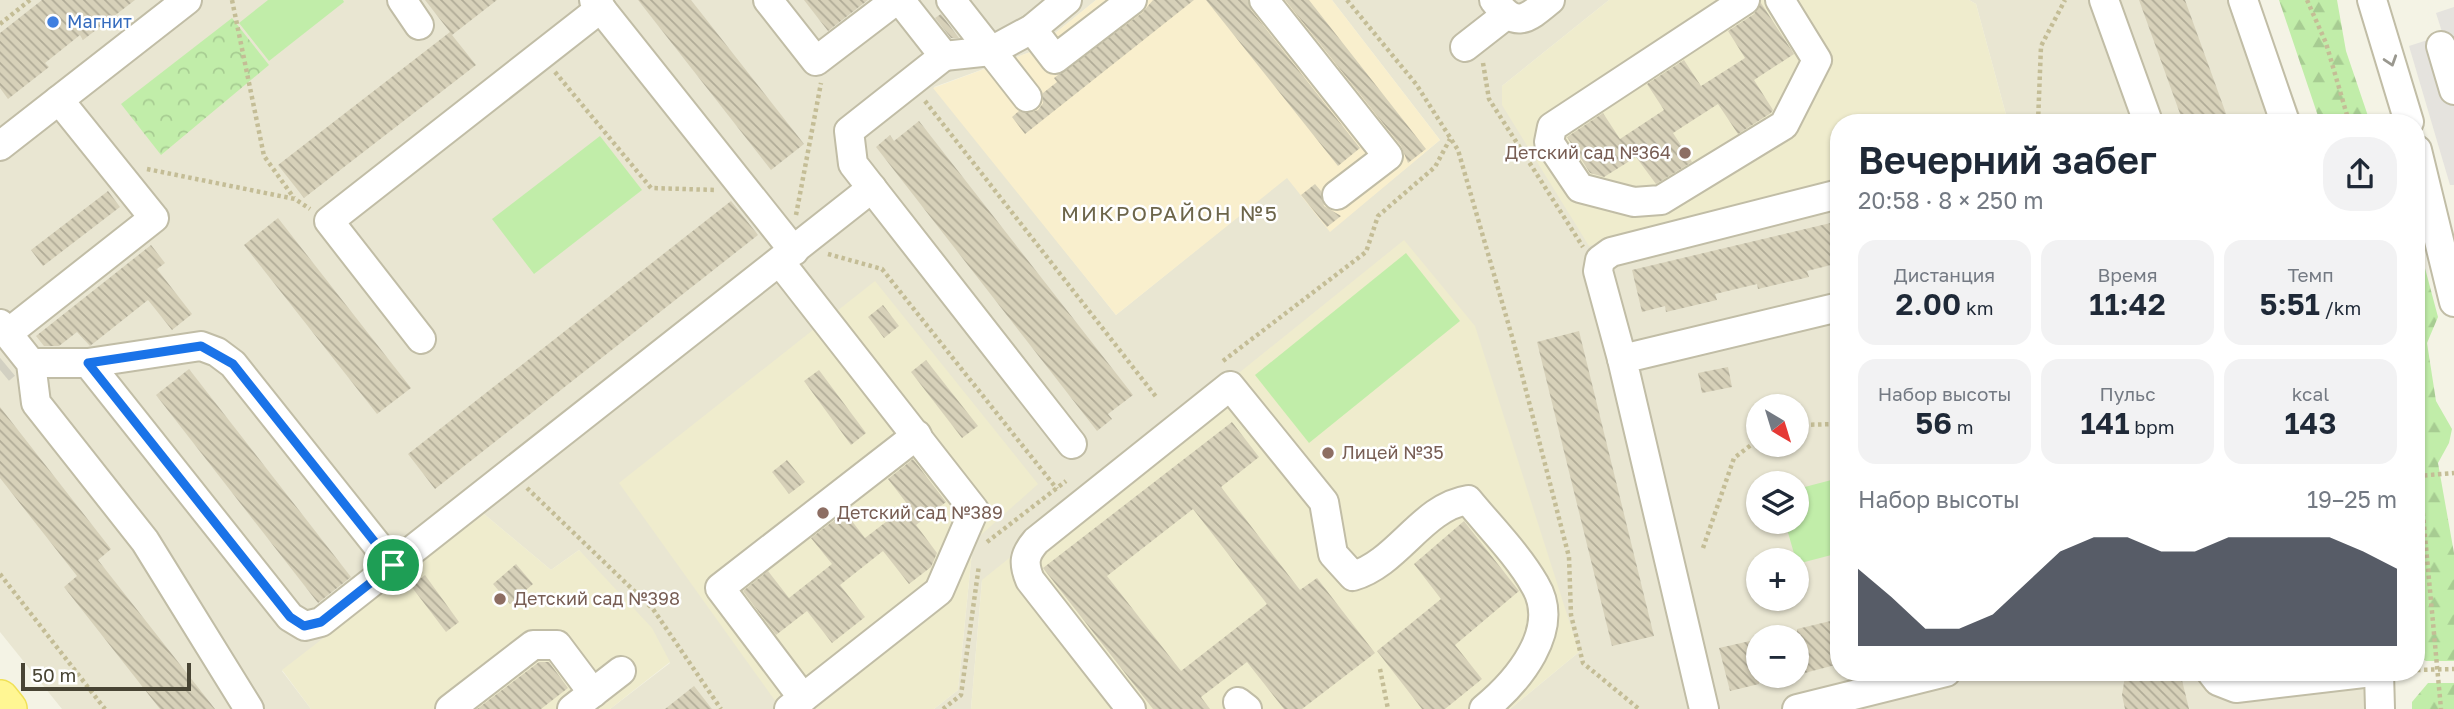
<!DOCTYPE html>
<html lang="ru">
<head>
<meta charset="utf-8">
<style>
  body { margin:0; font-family:"Golos Text",sans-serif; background:#f2f2f3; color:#1f2937; height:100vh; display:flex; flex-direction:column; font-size:26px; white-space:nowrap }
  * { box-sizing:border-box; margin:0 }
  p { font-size:23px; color:#747a83 }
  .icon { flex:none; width:38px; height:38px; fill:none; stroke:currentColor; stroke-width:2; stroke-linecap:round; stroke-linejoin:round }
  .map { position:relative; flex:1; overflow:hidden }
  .panel { position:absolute; left:1830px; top:114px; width:595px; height:567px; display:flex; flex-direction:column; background:#fff; border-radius:28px; box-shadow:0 2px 5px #0004 }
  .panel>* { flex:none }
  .needle { width:46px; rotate:142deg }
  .buttons { position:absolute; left:1746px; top:394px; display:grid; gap:14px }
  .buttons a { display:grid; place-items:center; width:63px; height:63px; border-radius:50%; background:#fff; box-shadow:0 2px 5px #0004; font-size:35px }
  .scale { position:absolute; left:21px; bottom:18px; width:170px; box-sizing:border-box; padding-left:7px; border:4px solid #484434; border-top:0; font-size:19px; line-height:24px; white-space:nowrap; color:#484434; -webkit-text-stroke:5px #fff; paint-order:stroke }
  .pin { position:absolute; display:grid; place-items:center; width:60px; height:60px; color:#fff; margin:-30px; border:4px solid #fff; border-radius:50%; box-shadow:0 2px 7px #0007 }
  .round { display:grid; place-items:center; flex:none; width:74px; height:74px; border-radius:28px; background:#f2f2f3 }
  .head { display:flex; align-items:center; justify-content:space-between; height:119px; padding:0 28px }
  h1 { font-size:38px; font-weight:600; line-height:52px }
  .figures { display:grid; grid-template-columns:repeat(3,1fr); gap:10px; height:119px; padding:7px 28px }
  .figures div { display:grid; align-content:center; border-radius:18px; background:#f2f2f3; text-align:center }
  .figures b { font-size:30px; font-weight:600 }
  .figures small { font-size:19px; font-weight:400 }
  .figures p { font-size:19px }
  .chart { height:196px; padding:14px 28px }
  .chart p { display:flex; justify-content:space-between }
  .chart svg { width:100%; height:126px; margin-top:7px; fill:#111827; opacity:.7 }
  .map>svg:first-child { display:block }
</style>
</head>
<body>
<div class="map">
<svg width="2454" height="709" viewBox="0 0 2454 709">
  <defs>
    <pattern id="forest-firs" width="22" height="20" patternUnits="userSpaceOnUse" patternTransform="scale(1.75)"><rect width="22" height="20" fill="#c1eda9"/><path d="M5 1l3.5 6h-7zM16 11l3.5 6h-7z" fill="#a7cc92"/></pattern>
    <pattern id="park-crowns" width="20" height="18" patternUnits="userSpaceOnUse" patternTransform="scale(1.75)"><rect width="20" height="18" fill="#c1eda9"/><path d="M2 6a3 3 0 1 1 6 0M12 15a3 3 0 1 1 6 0" fill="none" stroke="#a7cc92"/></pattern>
    <pattern id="building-back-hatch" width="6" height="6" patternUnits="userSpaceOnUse" patternTransform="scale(1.75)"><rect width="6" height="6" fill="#d7d1b9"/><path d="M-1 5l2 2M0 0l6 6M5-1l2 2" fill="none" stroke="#b0ab97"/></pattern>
  </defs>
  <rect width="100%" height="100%" fill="#f4f3e5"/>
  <g fill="#e9e6d2" fill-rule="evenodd">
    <path d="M0,0H1096L1033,51L934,87L1116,315L1287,177L1330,231L1440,140L1332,0H1609L1502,86L1839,183V672H2395V709H1510L1579,652L982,580L971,709H934L958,690L973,542L781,709H610L670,663L579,550L551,570L484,514L282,671L311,709H62L0,632ZM1759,406H1797V444H1759ZM1759,483H1797V522H1759ZM1759,560H1797V598H1759ZM1759,637H1797V676H1759Z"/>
    <path d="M1969,0H2255L2303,122H2008L1976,4Z"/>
  </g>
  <path fill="#f9efcd" d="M1096,0H1332L1440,140L1330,232L1287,178L1116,315L933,88L1033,51Z"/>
  <g fill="#efeccd">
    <path d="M1609,0H1969L1976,4L2008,122H1839V183L1589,246L1502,105V86Z"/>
    <path d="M1404,240L1475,326L1579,652L1510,709H971L982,580Z"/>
    <path d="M875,281L1038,484L973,542L958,690L934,709H781L619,483Z"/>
    <path d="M484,514L551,570L579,550L652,628L670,662L610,709H311L282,670Z"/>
  </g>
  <g fill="#c1eda9">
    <path d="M268,0H343L344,2L269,61L239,23Z"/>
    <path d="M600,136L642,190L534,274L492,219Z"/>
    <path d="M1406,253L1460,321L1309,443L1255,375Z"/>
    <path d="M1839,478V553L1797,564L1785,522H1797V489Z"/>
  </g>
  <g fill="url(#forest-firs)">
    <path d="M2279,0H2337L2346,51L2370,122H2320Z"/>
    <path d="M2417,238L2438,317L2427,343L2436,401L2452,429L2449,443L2438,463L2454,553V661H2426L2417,655Z"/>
    <path d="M2428,683H2454V709H2412V702Z"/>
  </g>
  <path fill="url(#park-crowns)" d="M232,18L269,65L161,155L121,104Z"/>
  <path fill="#e5e3de" d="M2454,7V185H2450L2409,46L2443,35L2436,13Z"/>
  <g fill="url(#building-back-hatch)" fill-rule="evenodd">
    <path d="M42,0H135L83,40L80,35L45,63L49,67L8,99L0,88V33Z"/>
    <path d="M425,0H497L452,35L476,65L304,198L278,165L450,32Z"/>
    <path d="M638,0H691L804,144L771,170Z"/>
    <path d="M804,0H868L828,31Z"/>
    <path d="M1153,0H1194L1025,134L1012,117L1019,111L1029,113L1038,110L1043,103V93L1057,82L1054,78L1142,13Z"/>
    <path d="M1206,0H1248L1251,10L1360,148L1338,166Z"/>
    <path d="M1285,0H1309L1426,149L1408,163L1401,146Z"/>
    <path d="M2139,0H2185L2229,122H2183Z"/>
    <path d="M1761,3L1794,54L1754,80L1773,110L1771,113L1738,134L1718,104L1673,133L1692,162L1656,184L1636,157L1604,177L1590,173L1567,137L1603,113L1620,139L1664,110L1647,84L1684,60L1701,86L1745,58L1728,31L1754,14Z"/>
    <path d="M941,14L959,38H951L935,18Z"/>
    <path d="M919,121L1133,395L1108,414L1112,419L1097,431L876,147L890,135L894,141Z"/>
    <path d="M1315,184L1321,191L1324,206L1341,216L1327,227L1301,195Z"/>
    <path d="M108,191L120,207L43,266L31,250Z"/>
    <path d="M731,201L758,235L435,489L408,454Z"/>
    <path d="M278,218L411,388L377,414L244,245Z"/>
    <path d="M1839,221V263L1807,271L1809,277L1758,289L1757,284L1715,294L1717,300L1666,312L1665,306L1642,312L1632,270Z"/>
    <path d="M151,245L165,263L157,269L192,314L172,330L148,300L90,346L77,332L59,346H44L36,336Z"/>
    <path d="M883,305L899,326L884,338L868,317Z"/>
    <path d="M1579,331L1654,636L1612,646L1537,342Z"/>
    <path d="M926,360L978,426L962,438L911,372Z"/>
    <path d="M1728,367L1732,387L1702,393L1698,373Z"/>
    <path d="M189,369L351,577L318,603L156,395Z"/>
    <path d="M819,370L866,433L851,445L804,381Z"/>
    <path d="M0,407L111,549L98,560L215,709H160L64,587L77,576L0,478Z"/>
    <path d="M1232,422L1259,457L1221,487L1300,590L1317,578L1375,653L1302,709H1284L1247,662L1201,697L1210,709H1153L1043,568ZM1193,509L1267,604L1181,671L1107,576Z"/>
    <path d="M913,459L946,502L916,525L937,553L931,567L909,584L883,551L840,585L865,617L832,643L807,611L776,635L743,591L768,571L789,598L832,564L811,538L845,512L865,538L908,505L888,479Z"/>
    <path d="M787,460L805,482L789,494L772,472Z"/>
    <path d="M1464,521L1519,591L1455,645L1482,679L1445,709H1422L1377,651L1441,599L1414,564Z"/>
    <path d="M516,564L533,584L510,604L493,584Z"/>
    <path d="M425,575L459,622L446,632L411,586Z"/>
    <path d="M1839,619V664L1797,675V629Z"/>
    <path d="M1759,639V684L1730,691L1719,648Z"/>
    <path d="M539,662H549L568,688L541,709H477Z"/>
    <path d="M2143,672H2180L2189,709H2125L2122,695L2125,676Z"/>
    <path d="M694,686L712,709H665Z"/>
  </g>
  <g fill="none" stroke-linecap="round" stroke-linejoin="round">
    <path stroke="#d2d0c2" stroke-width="28" stroke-dasharray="28 14" stroke-linecap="butt" d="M0,370L6,365"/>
    <defs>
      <g id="minor">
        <path d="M402,0L419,25"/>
        <path d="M594,0L794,251"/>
        <path d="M768,0L816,61L896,0"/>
        <path d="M900,0L944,56L991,51L1032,29L1067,0"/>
        <path d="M951,0L1027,97"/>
        <path d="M1264,0L1388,156L1337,195"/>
        <path d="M1494,0C1516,29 1526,20 1550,0"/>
        <path d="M1745,0L1552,127L1549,142L1580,188L1634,202L1661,200L1784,125L1817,60L1780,0"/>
        <path d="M2104,0L2148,122"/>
        <path d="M2243,0L2285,122"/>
        <path d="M2372,0L2409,122"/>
        <path d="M1032,29L1055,59L1132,0"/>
        <path d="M2441,46L2454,90"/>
        <path d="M1465,47L1506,15"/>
        <path d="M944,56L849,131L853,164L1072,444"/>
        <path d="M0,146L187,0"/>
        <path d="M2417,150L2454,302"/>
        <path d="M780,262L974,510L939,591L789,709"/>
        <path d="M0,324L31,363L36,403L145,541L249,709"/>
        <path d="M8,333L154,218L59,100"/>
        <path d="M421,339L329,221L601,8"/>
        <path d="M1622,359L1598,271L1600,260L1611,252L1839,194"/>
        <path d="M31,363H88L201,346L217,352L233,364L393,565"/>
        <path d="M88,363L290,617L305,626L321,622L872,188"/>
        <path d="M2211,672L2218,681L2236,688L2372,672"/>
        <path d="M2379,672L2380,709"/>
        <path d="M803,698L720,588L917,435"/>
        <path d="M1238,702L1247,709"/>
        <path d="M450,709L533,645H557L593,693"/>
        <path d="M572,709L621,671"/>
        <path d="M1131,709L1030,580C1023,563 1024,555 1036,541L1230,386L1324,502L1333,554L1353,576C1398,563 1422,507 1468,500C1490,527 1518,555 1535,585C1562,630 1517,682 1484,709"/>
        <path d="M1704,709L1622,359L1839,307"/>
        <path d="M1797,709L1946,672"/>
      </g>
      <path id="major" d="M0,699L8,709"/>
    </defs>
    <use href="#minor" stroke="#c1bda6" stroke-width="32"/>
    <use href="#major" stroke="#f0e157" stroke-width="40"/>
    <g stroke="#c4bd96" stroke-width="4.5" stroke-dasharray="3.5 3.5" stroke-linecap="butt">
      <path d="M232,0L264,156L294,198"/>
      <path d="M1347,0L1416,84L1458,150L1513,340L1569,557L1571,615L1583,663L1639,709"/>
      <path d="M2307,0L2326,43L2349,122"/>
      <path d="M0,24L30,0"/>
      <path d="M1483,63L1489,99L1583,247"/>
      <path d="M555,72L651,188L716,190"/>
      <path d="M925,101L1157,398"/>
      <path d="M2038,122L2041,46L2065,0"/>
      <path d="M147,169L295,199L310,209"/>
      <path d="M796,215L821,83"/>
      <path d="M828,254L882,269L1057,489"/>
      <path d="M1223,361L1366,252L1378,216L1435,167L1450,139"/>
      <path d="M1797,425L1839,424"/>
      <path d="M2417,450L2441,709"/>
      <path d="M2417,476L2454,473"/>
      <path d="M527,488L653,609L721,709"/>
      <path d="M987,542L1066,481"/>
      <path d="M1703,548L1734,458L1759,439"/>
      <path d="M0,574L105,709"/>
      <path d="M1380,669L1388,709"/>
      <path d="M2417,670L2454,669"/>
      <path d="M943,709L961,695L979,565"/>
    </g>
    <use href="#minor" stroke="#fff" stroke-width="28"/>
    <use href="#major" stroke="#fff693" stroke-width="37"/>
  </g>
  <defs><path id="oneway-chevron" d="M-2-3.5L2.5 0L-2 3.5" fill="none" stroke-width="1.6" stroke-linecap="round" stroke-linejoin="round" transform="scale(1.75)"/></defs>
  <use stroke="#9a988f" href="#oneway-chevron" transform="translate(2391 61) rotate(72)"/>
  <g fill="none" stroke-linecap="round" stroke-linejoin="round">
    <defs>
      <path id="route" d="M201,346L233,364L393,565L321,622L304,626L290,617L88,363Z"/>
    </defs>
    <use href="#route" stroke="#fff" stroke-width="14"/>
    <use href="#route" stroke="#1a73e8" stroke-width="9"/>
  </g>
  <circle fill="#3f7fe0" stroke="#fff" stroke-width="2.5" cx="53" cy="22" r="7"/>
  <g fill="#8d6e63" stroke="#fff" stroke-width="2.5">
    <circle cx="1685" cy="153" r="7"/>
    <circle cx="1328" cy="453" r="7"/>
    <circle cx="823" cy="513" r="7"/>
    <circle cx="500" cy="599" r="7"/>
  </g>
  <g text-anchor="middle" stroke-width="5" stroke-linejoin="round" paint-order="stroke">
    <g font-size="18" fill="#366cbe" stroke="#fff" text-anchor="start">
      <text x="67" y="28">Магнит</text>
    </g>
    <g font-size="18" fill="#785e54" stroke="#fff" text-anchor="start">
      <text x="1671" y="159" text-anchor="end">Детский сад №364</text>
      <text x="1342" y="459">Лицей №35</text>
      <text x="837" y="519">Детский сад №389</text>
      <text x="514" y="605">Детский сад №398</text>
    </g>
    <g font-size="21" letter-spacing="2" fill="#6c654a" stroke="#fff">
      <text x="1170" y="221">МИКРОРАЙОН №5</text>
    </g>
  </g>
</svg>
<div class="buttons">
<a><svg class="needle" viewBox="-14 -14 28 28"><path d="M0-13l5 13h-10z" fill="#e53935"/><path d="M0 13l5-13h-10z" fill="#747a83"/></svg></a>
<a><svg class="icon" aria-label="layers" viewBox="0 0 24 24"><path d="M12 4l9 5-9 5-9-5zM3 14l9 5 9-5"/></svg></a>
<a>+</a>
<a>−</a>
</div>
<div class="scale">50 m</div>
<div class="pin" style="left:393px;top:565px;background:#1e9e55"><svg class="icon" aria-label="arrive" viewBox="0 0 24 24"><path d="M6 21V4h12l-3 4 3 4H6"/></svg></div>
<section class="panel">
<div class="head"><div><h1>Вечерний забег</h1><p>20:58 · 8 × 250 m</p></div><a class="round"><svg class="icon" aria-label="share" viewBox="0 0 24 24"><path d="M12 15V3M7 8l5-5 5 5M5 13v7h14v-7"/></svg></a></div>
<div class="figures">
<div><p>Дистанция</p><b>2.00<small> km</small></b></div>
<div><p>Время</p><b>11:42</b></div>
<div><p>Темп</p><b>5:51<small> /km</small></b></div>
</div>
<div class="figures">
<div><p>Набор высоты</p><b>56<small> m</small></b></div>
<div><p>Пульс</p><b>141<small> bpm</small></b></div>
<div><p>kcal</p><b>143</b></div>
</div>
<div class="chart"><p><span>Набор высоты</span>19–25 m</p>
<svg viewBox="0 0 160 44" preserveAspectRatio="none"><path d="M0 44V17L10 27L20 38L30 38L40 33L50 22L60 11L70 6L80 6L90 11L100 11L110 6L120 6L130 6L140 6L150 11L160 17V44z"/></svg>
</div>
</section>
</div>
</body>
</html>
